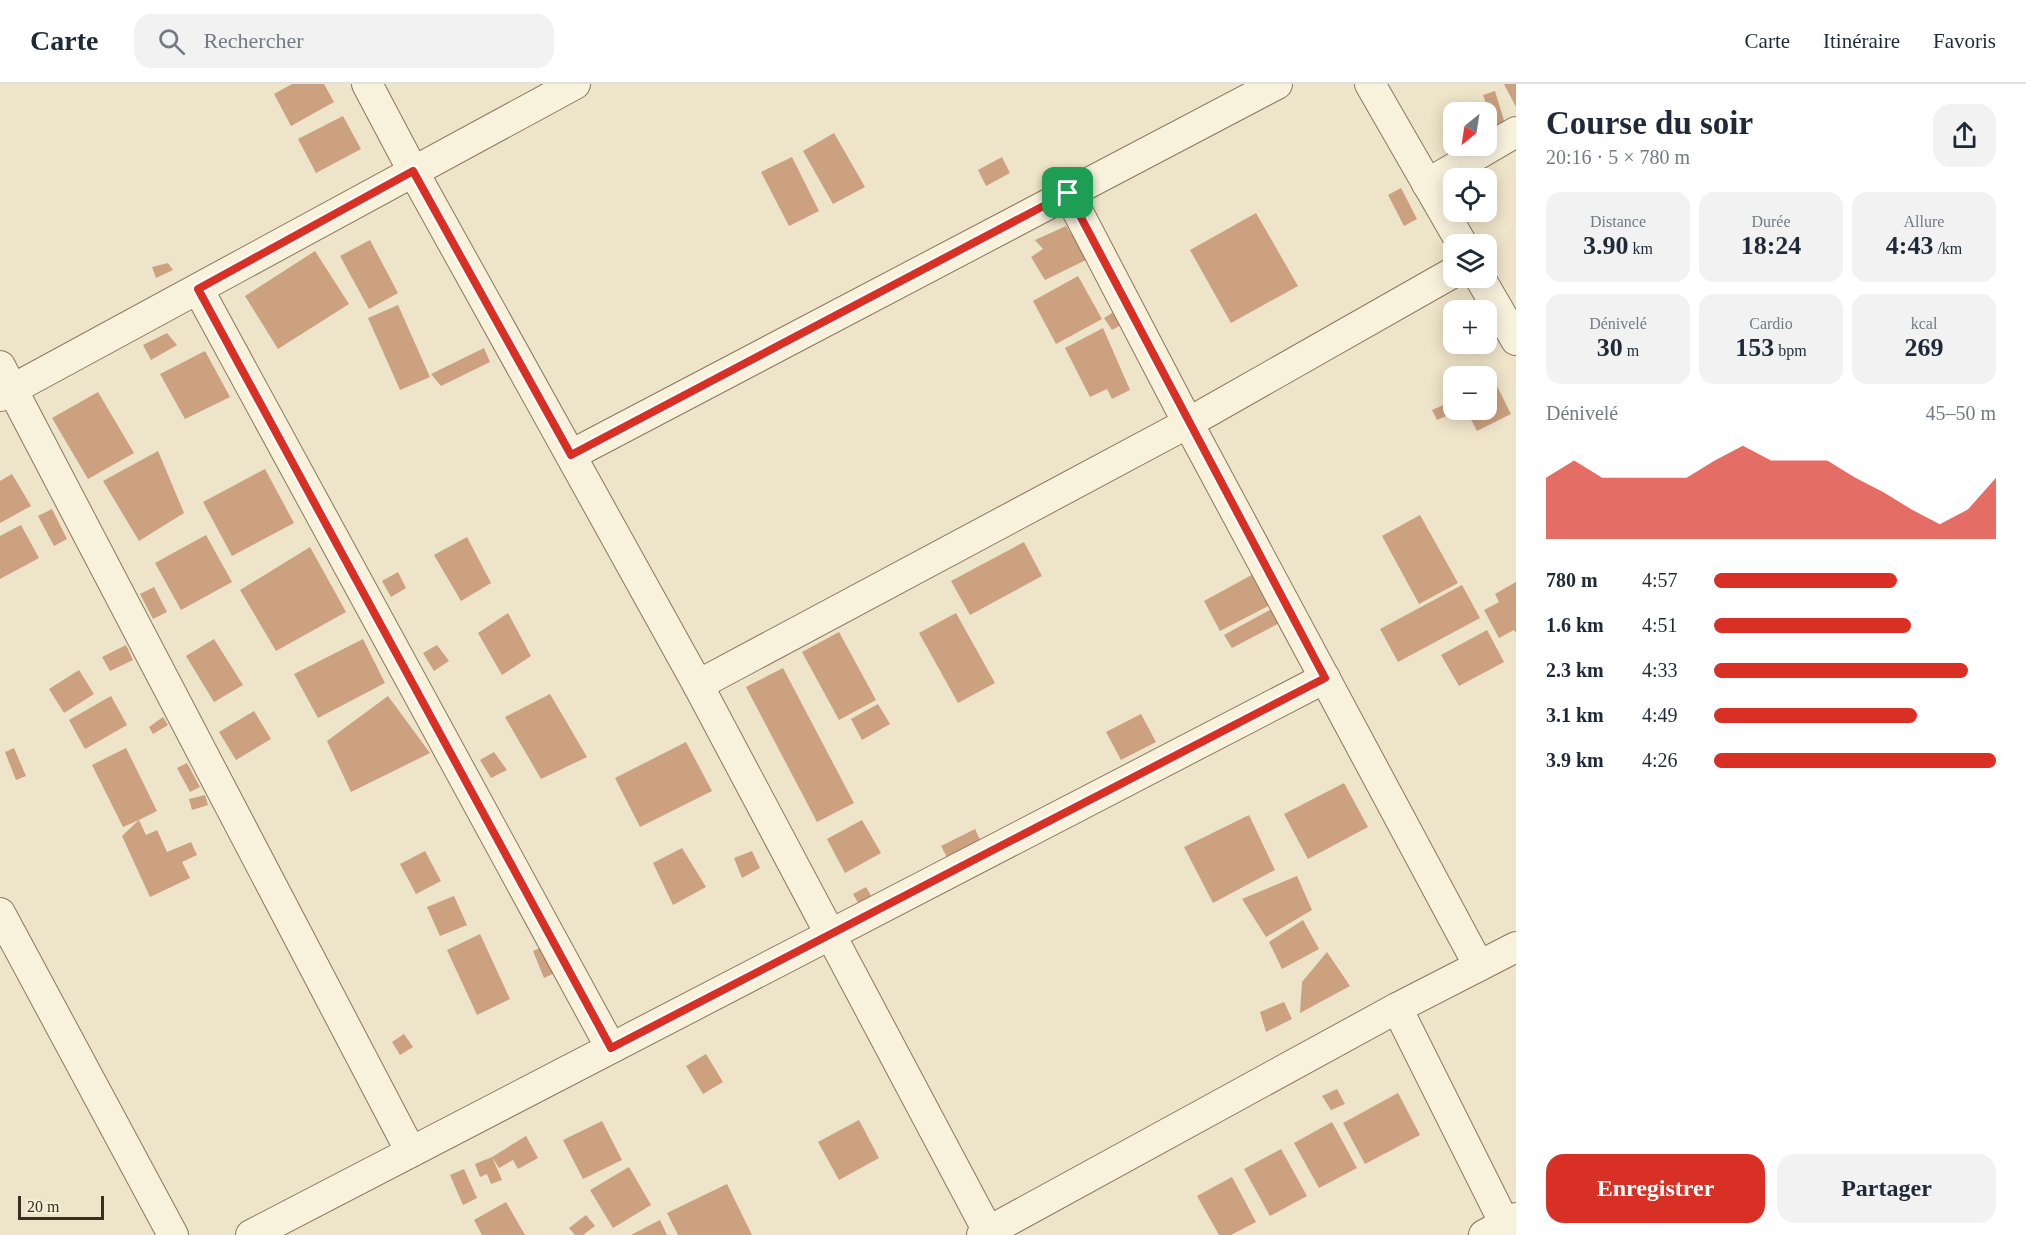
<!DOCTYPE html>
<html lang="fr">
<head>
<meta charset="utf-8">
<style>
  body { margin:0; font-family:"Times New Roman",serif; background:#f2f2f3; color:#1f2937; height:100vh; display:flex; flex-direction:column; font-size:22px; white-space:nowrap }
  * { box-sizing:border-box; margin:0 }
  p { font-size:20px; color:#747a83 }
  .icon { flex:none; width:33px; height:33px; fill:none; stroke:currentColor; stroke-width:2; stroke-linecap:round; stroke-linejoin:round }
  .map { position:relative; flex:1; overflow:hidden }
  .details { display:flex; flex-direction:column; background:#fff; width:510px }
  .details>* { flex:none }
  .needle { width:39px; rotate:210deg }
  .buttons { position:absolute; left:1443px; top:18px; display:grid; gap:12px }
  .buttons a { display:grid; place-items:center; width:54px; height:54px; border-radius:12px; background:#fff; box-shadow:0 3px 15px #0003; font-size:30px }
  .scale { position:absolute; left:18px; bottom:15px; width:86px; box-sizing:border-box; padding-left:6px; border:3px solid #3b2e21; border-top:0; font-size:16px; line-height:21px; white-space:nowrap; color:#3b2e21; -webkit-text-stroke:4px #f5eed9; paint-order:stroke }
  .pin { position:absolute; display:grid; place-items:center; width:51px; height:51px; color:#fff; margin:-26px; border-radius:12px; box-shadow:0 3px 9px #0006 }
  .round { display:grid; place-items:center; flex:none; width:63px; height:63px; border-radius:18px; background:#f2f2f3 }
  .headline { display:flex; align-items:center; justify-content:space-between; height:102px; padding:0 30px }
  h1 { font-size:33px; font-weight:700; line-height:45px }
  .figures { display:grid; grid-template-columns:repeat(3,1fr); gap:9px; height:102px; padding:6px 30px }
  .figures div { display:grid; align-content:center; border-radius:15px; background:#f2f2f3; text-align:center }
  .figures b { font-size:26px; font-weight:700 }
  .figures small { font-size:16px; font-weight:400 }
  .figures p { font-size:16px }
  .chart { height:168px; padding:12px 30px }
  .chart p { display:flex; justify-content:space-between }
  .chart svg { width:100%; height:108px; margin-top:6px; fill:#d93025; opacity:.7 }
  .button { display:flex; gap:12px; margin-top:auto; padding:12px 30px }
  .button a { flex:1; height:69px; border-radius:18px; background:#d93025; color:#fff; font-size:24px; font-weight:700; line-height:69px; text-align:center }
  .button a+a { background:#f2f2f3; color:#1f2937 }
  ul { padding:0 30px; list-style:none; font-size:20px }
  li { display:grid; grid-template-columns:96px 72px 1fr; align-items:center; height:45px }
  li i { height:15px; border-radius:8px; background:#d93025 }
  header { display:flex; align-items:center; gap:36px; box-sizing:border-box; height:84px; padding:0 30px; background:#fff; border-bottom:2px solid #e0e1e3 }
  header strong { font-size:28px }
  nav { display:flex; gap:33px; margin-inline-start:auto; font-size:21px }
  .search { width:420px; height:54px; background:#f2f2f3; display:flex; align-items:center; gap:15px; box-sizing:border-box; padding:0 21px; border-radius:18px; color:#747a83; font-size:22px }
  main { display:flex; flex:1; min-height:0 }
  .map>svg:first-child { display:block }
</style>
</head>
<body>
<header>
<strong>Carte</strong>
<div class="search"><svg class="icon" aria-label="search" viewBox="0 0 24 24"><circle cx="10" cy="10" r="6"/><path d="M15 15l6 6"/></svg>Rechercher</div>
<nav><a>Carte</a><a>Itinéraire</a><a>Favoris</a></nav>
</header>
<main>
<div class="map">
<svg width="1516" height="1151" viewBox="0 0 1516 1151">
  <rect width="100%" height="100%" fill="#eee4c9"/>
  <g fill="#cba180">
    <path d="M292,0H324L334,18L291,42L274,10Z"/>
    <path d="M1504,0H1516V23Z"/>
    <path d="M1495,7L1505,40L1494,43L1483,11Z"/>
    <path d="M343,32L361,65L316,89L298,55Z"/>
    <path d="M834,49L865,103L833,120L803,67Z"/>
    <path d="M792,73L819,127L789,142L761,88Z"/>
    <path d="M1002,73L1010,89L986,102L978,86Z"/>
    <path d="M1401,104L1417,135L1404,142L1388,111Z"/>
    <path d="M1256,129L1298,202L1231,239L1190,166Z"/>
    <path d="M1066,142L1088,175L1045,196L1031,173L1043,165L1035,156Z"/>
    <path d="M370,156L398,209L369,225L340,172Z"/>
    <path d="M315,167L349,220L278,265L245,212Z"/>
    <path d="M168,179L173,186L156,194L152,183Z"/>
    <path d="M1078,192L1102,235L1056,260L1033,217Z"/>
    <path d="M398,221L430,293L400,306L368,234Z"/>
    <path d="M1118,225L1123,240L1112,246L1104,234Z"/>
    <path d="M1103,244L1130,306L1112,315L1107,305L1090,313L1065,264Z"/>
    <path d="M167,249L177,261L151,276L143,261Z"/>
    <path d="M484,264L490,278L441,302L431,290Z"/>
    <path d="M205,267L230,313L185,335L160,290Z"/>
    <path d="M1493,294L1511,330L1477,347L1466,326H1486V298Z"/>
    <path d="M98,308L134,369L88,395L52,334Z"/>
    <path d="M1448,319L1453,329L1437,336L1432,326Z"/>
    <path d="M158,367L184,429L139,457L103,397Z"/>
    <path d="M265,385L294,439L232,472L203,418Z"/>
    <path d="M12,390L31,422L0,439V397Z"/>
    <path d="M52,425L67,455L54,462L38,432Z"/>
    <path d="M1420,431L1458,499L1419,520L1382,452Z"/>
    <path d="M21,441L39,474L0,495V452Z"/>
    <path d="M206,451L232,498L181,526L155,479Z"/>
    <path d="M467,453L491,499L461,517L434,471Z"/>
    <path d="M1024,458L1042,492L970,531L951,497Z"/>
    <path d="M310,463L346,528L276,567L240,506Z"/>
    <path d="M1259,487L1276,518L1220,547L1204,517Z"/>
    <path d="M398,488L406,504L391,513L382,497Z"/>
    <path d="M1516,498V549L1514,546L1499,554L1484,526L1499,518L1495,510Z"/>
    <path d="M1462,501L1480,534L1398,578L1380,545Z"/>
    <path d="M154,503L167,528L153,535L140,510Z"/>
    <path d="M1279,521L1287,535L1232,564L1224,551Z"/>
    <path d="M508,529L531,572L502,591L478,549Z"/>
    <path d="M956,529L995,599L958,619L919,549Z"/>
    <path d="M1487,546L1504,578L1459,602L1441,571Z"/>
    <path d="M839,548L876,616L839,636L802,568Z"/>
    <path d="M214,555L243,601L214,618L186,572Z"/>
    <path d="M363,555L385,599L318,634L294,590Z"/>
    <path d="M126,561L133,576L110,587L102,573Z"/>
    <path d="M437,561L449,577L434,587L423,569Z"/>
    <path d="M783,584L854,719L817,738L746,603Z"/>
    <path d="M79,586L94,610L64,629L49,605Z"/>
    <path d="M550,610L587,673L541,695L505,633Z"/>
    <path d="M111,612L127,641L85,665L69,636Z"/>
    <path d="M388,612L430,669L351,708L327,657Z"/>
    <path d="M878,620L890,640L862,656L851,635Z"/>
    <path d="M254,627L271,655L236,676L219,648Z"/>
    <path d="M1141,630L1156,658L1121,676L1106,648Z"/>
    <path d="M163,633L168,641L153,650L149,643Z"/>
    <path d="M686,658L712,707L640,743L615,694Z"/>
    <path d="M14,664L26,692L16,696L5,668Z"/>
    <path d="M126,664L157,727L139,736L146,751L157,746L167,768L191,758L197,771L182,778L190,794L150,813L122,752L139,736L123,743L92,681Z"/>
    <path d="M494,668L507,686L491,694L480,676Z"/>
    <path d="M187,679L200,703L190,708L177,684Z"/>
    <path d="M1344,699L1368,743L1308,775L1284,730Z"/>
    <path d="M205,711L208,721L192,726L189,715Z"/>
    <path d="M1249,731L1275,786L1213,819L1184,763Z"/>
    <path d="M862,736L881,769L845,789L827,755Z"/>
    <path d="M975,745L982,760L949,777L941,762Z"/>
    <path d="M682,764L706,803L673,821L653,779Z"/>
    <path d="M425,767L441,797L416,810L400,780Z"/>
    <path d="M752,767L760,784L742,794L734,774Z"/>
    <path d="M1297,792L1312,826L1266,853L1242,815Z"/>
    <path d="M866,803L874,817L861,824L853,810Z"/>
    <path d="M454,812L467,841L440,852L427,823Z"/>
    <path d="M1303,836L1319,865L1282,885L1269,858Z"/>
    <path d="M480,850L510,915L477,931L447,866Z"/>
    <path d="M545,862L555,889L544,894L533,867Z"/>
    <path d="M1327,868L1350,902L1300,929L1302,898Z"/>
    <path d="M1284,918L1292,935L1266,948L1260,928Z"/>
    <path d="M404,950L413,963L400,971L392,958Z"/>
    <path d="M706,970L723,998L703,1010L686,982Z"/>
    <path d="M1337,1005L1345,1020L1331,1026L1322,1012Z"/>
    <path d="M1398,1009L1420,1051L1365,1080L1343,1039Z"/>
    <path d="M859,1036L879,1074L839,1096L818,1058Z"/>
    <path d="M602,1037L622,1076L583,1095L563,1056Z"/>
    <path d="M1332,1038L1357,1084L1319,1104L1294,1059Z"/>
    <path d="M526,1052L538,1074L518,1085L513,1076L499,1084L492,1073L502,1096L491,1100L487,1090L480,1093L475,1080L492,1073Z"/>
    <path d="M1281,1065L1307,1112L1270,1132L1244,1085Z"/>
    <path d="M629,1083L651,1121L613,1144L590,1106Z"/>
    <path d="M464,1085L477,1114L463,1121L450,1091Z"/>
    <path d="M1232,1093L1256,1138L1231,1151H1219L1197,1112Z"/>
    <path d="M727,1100L752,1151H678L667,1129Z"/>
    <path d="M506,1118L525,1151H482L474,1136Z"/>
    <path d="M586,1131L595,1142L583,1151H575L569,1144Z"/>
    <path d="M660,1136L667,1151H631Z"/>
  </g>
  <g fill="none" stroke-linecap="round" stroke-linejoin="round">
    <defs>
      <g id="street">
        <path d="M367,0L413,87L698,601L990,1151"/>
        <path d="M1370,0L1462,160"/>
        <path d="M1427,100L1516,48"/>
        <path d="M1068,109L1188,339L1479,882"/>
        <path d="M1480,194L1516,256"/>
        <path d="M198,205L611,964"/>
        <path d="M0,282L411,1068"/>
        <path d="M0,312L575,0"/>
        <path d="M571,371L1277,0"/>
        <path d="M698,601L1188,339L1454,188"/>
        <path d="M0,829L173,1151"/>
        <path d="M1397,924L1505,1140"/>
        <path d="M251,1151L1325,594"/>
        <path d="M982,1151L1397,924L1516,863"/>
        <path d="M1484,1151L1516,1134"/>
      </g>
    </defs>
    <use href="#street" stroke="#8a775e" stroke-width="32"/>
    <use href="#street" stroke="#f8f1dc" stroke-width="30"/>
  </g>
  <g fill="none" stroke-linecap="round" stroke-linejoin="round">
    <defs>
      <path id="route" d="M413,87L571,371L1068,109L1325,594L611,964L198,205Z"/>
    </defs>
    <use href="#route" stroke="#fff" stroke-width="12"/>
    <use href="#route" stroke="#d93025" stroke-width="8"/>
  </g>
</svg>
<div class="buttons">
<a><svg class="needle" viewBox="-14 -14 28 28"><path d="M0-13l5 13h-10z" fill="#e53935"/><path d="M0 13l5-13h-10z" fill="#747a83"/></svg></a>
<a><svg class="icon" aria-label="locate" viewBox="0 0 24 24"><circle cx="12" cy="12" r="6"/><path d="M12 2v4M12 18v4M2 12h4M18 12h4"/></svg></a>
<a><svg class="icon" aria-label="layers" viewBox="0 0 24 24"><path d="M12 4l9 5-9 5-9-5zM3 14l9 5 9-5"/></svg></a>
<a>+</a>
<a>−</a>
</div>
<div class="scale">20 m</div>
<div class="pin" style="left:1068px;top:109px;background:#1e9e55"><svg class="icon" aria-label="arrive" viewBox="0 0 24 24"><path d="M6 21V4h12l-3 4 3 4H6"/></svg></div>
</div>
<section class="details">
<div class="headline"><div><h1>Course du soir</h1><p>20:16 · 5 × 780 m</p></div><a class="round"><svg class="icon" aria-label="share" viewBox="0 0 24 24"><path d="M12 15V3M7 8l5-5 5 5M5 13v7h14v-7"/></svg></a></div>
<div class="figures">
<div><p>Distance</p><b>3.90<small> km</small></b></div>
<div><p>Durée</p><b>18:24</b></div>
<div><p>Allure</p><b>4:43<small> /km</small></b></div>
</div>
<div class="figures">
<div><p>Dénivelé</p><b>30<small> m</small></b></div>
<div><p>Cardio</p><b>153<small> bpm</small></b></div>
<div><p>kcal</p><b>269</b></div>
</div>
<div class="chart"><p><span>Dénivelé</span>45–50 m</p>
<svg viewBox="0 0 160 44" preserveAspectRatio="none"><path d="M0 44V19L10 12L20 19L30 19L40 19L50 19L60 12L70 6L80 12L90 12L100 12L110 19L120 25L130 32L140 38L150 32L160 19V44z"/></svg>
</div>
<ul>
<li><b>780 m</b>4:57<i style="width:65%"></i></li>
<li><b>1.6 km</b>4:51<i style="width:70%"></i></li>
<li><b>2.3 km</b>4:33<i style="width:90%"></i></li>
<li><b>3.1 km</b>4:49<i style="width:72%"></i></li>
<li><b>3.9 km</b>4:26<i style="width:100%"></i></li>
</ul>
<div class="button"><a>Enregistrer</a><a>Partager</a></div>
</section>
</main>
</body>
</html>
